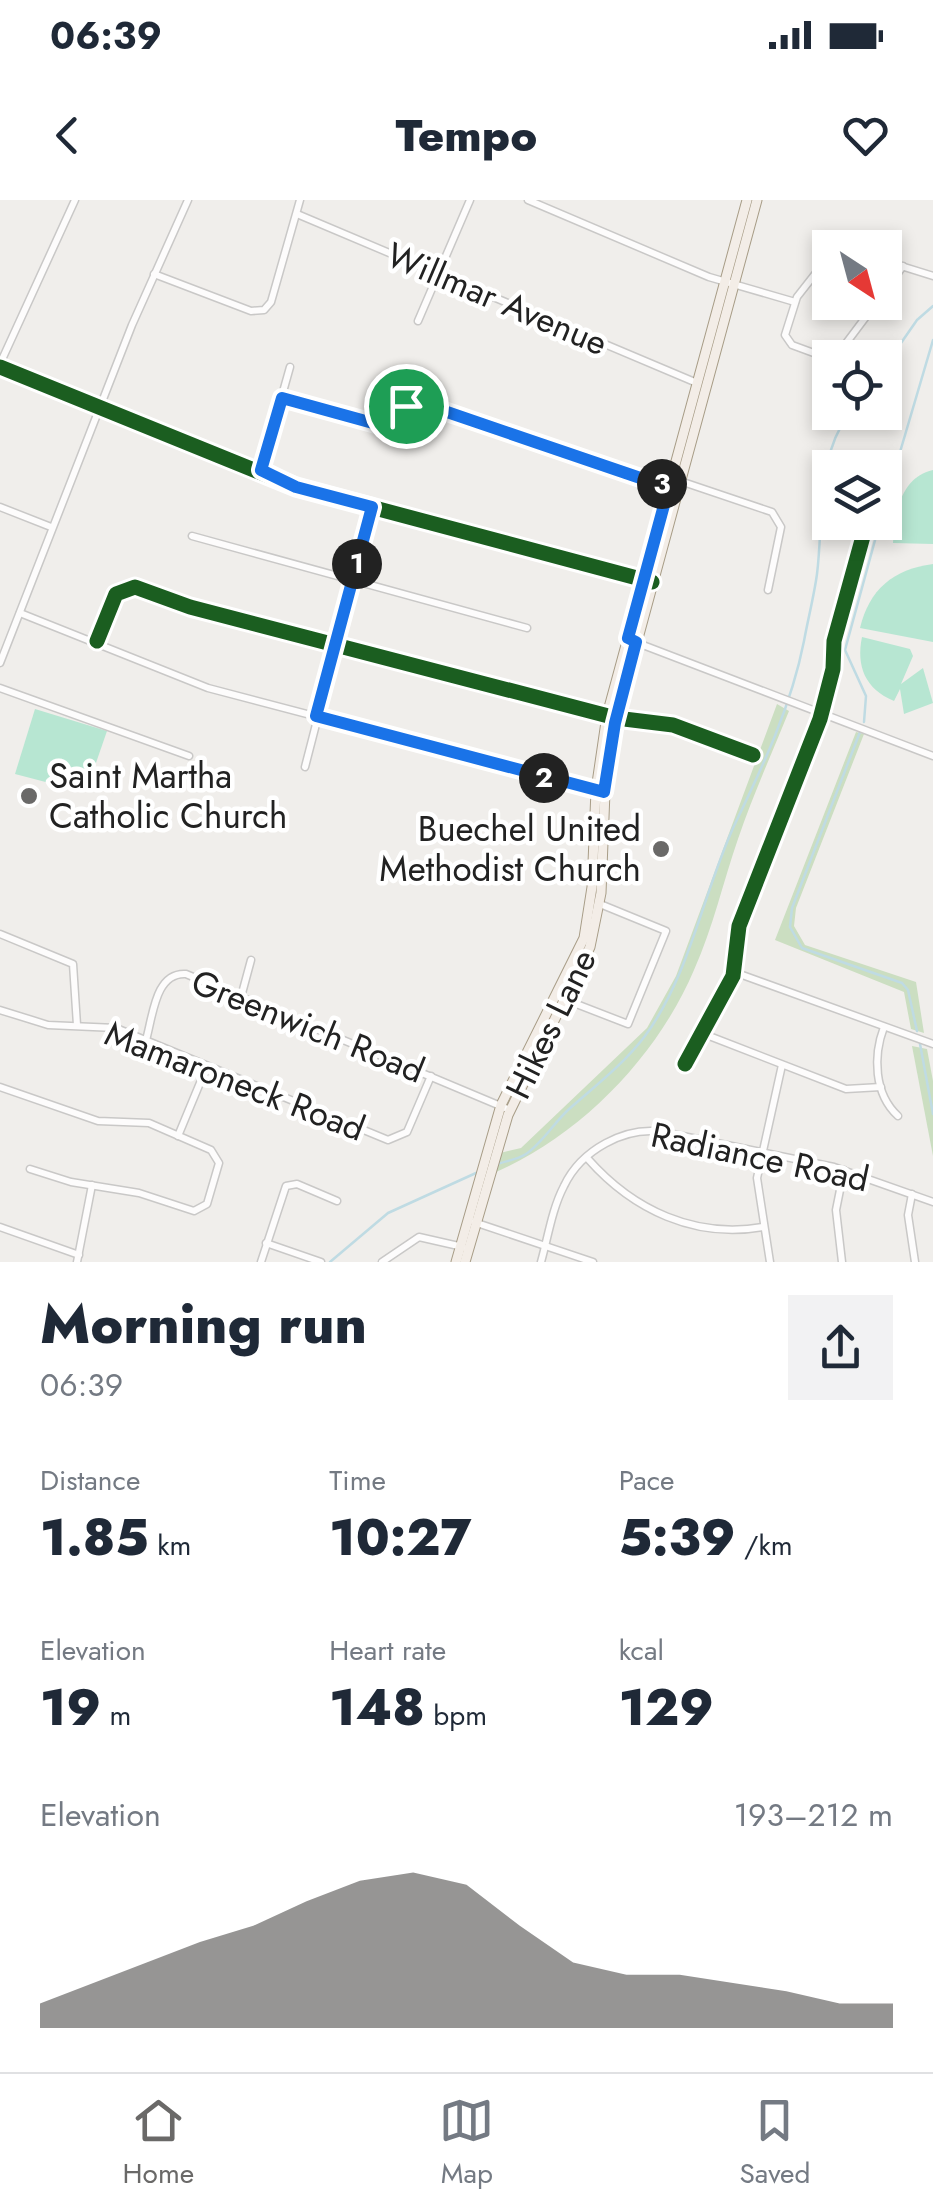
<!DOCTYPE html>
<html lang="en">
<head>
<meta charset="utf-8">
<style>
  body { margin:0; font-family:Jost,sans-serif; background:#f2f2f3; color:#1f2937; height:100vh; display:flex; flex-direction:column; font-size:38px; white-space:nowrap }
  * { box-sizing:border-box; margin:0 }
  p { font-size:32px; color:#747a83 }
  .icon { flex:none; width:55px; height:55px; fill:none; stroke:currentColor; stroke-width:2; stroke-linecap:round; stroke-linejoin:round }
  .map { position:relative; height:1062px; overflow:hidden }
  .sheet { display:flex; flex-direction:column; background:#fff; flex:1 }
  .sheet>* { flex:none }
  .needle { width:65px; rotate:144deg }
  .controls { position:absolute; left:812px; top:30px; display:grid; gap:20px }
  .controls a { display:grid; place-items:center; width:90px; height:90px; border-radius:0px; background:#fff; box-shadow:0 5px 15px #0003; font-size:50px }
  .pin { position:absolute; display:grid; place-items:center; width:85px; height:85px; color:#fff; margin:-42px; border:5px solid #fff; border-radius:50%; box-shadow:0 2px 10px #0007 }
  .km { position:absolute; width:50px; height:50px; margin:-25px; border-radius:50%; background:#222; color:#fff; font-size:28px; line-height:50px; text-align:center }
  .round { display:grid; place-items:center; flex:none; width:105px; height:105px; border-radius:0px; background:#f2f2f3 }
  .overview { display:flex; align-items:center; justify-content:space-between; height:170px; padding:0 40px }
  h1 { font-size:55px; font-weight:800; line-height:75px }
  .stats { display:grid; grid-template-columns:repeat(3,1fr); gap:15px; height:170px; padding:10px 40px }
  .stats div { display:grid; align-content:center }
  .stats b { font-size:50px; font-weight:800 }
  .stats small { font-size:28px; font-weight:400 }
  .stats p { font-size:28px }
  .chart { height:280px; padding:20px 40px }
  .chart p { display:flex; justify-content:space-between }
  .chart svg { width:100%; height:180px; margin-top:10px; fill:#6a6968; opacity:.7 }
  .status { display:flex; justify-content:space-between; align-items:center; height:70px; padding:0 50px; background:#fff; direction:ltr }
  .status svg { height:28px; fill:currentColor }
  header { display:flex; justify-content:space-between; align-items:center; height:130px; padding:0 40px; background:#fff; font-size:45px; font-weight:800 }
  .tabs { display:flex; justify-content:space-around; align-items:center; height:140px; border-top:2px solid #e0e1e3; background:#fff; font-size:28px; color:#747a83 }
  .tabs a { display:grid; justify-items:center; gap:5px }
  .tabs .active { color:#6a6968 }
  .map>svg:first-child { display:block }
</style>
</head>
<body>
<div class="status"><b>06:39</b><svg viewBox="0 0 49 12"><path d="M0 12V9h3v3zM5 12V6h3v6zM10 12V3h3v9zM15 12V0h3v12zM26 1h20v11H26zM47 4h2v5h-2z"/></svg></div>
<header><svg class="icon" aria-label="back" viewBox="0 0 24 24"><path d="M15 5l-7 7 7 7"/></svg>Tempo<svg class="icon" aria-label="heart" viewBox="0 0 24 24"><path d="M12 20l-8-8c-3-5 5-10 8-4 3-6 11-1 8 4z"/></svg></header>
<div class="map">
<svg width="933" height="1062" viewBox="0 0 933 1062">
  <rect width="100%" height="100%" fill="#f0eeeb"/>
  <g fill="#cbdec1">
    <path d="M777,504L789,511C772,553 753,595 738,639C723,682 713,728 694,770C657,857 580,936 494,973L500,953L521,948L647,828L676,776Z"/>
    <path d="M856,532L864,534L796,708L794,726L805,745L916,782L924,833L911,829L904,792L775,740Z"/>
    <path d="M912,846L927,849L933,881V956Z"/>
  </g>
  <g fill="#b7e6d2">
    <path d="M933,270V344L893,343C894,313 901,277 933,270Z"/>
    <path d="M933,364V442L860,428C869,390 893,369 933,364Z"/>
    <path d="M862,437L910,449L913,456L901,484L923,468L933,503L904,514L900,489L894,501C865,489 856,466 862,437Z"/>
    <path d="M35,509L107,531L88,586L80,591L15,574Z"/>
  </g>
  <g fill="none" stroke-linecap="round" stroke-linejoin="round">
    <g stroke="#bfdbe3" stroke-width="2.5">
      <path d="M885,166L917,120L933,106"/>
      <path d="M885,303L933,140"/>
      <path d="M864,522L866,496L845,450L880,322"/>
      <path d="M860,532L792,708L790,727L802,748L902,783L908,790L917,831"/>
      <path d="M920,844L933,914"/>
      <path d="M498,964C506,961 519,959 526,954C542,943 554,923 568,910C595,886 623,865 645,836C690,775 703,693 734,626C763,566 791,507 804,441C808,419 814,396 817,374C824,318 815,259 850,212"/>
      <path d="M330,1062L388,1013L476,973"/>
    </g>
    <defs>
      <g id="minor">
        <path d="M528,0L709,77L795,102"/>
        <path d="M297,14L697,183"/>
        <path d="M830,55L797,97L785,135L792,145L830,159"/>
        <path d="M885,61L933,76"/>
        <path d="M154,74L251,111L264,110L271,102L300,0"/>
        <path d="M885,91L903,66"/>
        <path d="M418,121L470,0"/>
        <path d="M835,158L877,102"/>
        <path d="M0,164L75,0"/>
        <path d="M0,167L296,287L646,381"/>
        <path d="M281,199L391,227L400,225L409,201H417L655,283H686L772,312L781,327L768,390"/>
        <path d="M261,270L290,167"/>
        <path d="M0,307L51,327"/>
        <path d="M192,336L527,428"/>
        <path d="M20,413L208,488L596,590"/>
        <path d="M97,441L116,394L135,387L190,407L616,518L673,525L753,555"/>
        <path d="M635,442L933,556"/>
        <path d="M0,463L132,125L188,0"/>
        <path d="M0,488L189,556"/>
        <path d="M305,567L372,307"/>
        <path d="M0,734L73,764L77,825"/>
        <path d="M734,772L933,844"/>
        <path d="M241,797L251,760"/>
        <path d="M566,800L628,824L666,731L600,704"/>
        <path d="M0,810L48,825L116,828L388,940L407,932L431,876"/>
        <path d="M884,827C873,856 874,894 898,916"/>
        <path d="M704,834L846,889L881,887"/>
        <path d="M146,840C153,816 155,772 186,774L510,910"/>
        <path d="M685,864L733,776L739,726L820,519L833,469L834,441L867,322"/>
        <path d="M0,887L98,921L149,923L211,950L219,963L207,1004L194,1011L139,993L71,982L30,969"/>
        <path d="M178,936L207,866"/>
        <path d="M588,959C633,1010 695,1039 763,1027"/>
        <path d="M912,994L908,1015L915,1062"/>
        <path d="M474,1022L593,1062"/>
        <path d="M0,1027L79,1055"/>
        <path d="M266,1043L321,1062"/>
        <path d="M77,1062L92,985"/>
        <path d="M261,1062L286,986L297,984L337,1001"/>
        <path d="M382,1062L419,1037L463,1047"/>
        <path d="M541,1062C548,1037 552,1009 564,986C581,950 625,926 663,932L834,967L933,1002"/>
        <path d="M770,1062L757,978L782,865"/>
        <path d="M842,1062L836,1010L844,970"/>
      </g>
      <g id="major">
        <path d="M456,1062L501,905L584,738L592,687L596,590L607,515L747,0"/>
        <path d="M465,1062L508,915L590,747L601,693L605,592L615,523L757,0"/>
      </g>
    </defs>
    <use href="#minor" stroke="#c9c8c7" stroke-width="9"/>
    <use href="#major" stroke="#a79c86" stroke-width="11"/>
    <use href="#minor" stroke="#fdfcfc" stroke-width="6"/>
    <use href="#major" stroke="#f3ede7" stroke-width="9"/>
    <defs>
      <g id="cycleway">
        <path d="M0,167L296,287L652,382"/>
        <path d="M97,441L116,394L135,387L190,407L616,518L673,525L753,555"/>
        <path d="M685,864L733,776L739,726L820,519L833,469L834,441L867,322"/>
      </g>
    </defs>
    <use href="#cycleway" stroke="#fff" stroke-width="21"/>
    <use href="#cycleway" stroke="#1b5e20" stroke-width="15"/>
  </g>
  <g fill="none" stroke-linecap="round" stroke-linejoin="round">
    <defs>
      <path id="route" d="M282,198L391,228L400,224L412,200L655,283H670L628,438L636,442L615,523L604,592L316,516L372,307L296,287L261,270Z"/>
    </defs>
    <use href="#route" stroke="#fff" stroke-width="20"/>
    <use href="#route" stroke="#1a73e8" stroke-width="12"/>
  </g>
  <g fill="#6a6968" stroke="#fff" stroke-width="4">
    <circle cx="29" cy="596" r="10"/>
    <circle cx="661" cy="649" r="10"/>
  </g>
  <g text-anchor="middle" stroke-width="9" stroke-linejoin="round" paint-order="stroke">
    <g font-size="35" fill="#222" stroke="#fff">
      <text transform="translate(497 99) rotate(23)" y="12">Willmar Avenue</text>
      <text transform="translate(551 824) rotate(-64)" y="12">Hikes Lane</text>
      <text transform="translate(308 826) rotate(22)" y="12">Greenwich Road</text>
      <text transform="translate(235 881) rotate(21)" y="12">Mamaroneck Road</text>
      <text transform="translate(760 957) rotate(12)" y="12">Radiance Road</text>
    </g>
    <g font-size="35" fill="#222" stroke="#fff" text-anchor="start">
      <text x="49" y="588">Saint Martha<tspan x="49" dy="40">Catholic Church</tspan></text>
      <text x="641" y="641" text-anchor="end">Buechel United<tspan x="641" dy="40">Methodist Church</tspan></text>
    </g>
  </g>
</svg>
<div class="controls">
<a><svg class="needle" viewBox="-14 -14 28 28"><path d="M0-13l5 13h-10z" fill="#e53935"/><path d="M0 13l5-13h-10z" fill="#747a83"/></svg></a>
<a><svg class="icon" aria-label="locate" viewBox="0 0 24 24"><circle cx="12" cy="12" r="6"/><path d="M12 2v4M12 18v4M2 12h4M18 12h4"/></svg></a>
<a><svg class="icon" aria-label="layers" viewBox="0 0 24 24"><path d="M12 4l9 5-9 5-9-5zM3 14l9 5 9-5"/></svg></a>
</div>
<div class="pin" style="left:406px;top:206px;background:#1e9e55"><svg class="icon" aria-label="arrive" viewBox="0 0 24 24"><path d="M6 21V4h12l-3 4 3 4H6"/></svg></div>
<b class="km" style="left:357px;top:364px">1</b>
<b class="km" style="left:544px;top:578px">2</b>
<b class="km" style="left:662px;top:284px">3</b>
</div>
<section class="sheet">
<div class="overview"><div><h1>Morning run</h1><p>06:39</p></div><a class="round"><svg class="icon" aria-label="share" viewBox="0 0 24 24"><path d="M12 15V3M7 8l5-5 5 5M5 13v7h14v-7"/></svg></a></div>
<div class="stats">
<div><p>Distance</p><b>1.85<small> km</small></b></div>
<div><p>Time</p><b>10:27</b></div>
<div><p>Pace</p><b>5:39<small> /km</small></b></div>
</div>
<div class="stats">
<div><p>Elevation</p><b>19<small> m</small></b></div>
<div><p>Heart rate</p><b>148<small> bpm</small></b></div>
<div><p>kcal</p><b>129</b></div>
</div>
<div class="chart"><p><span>Elevation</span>193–212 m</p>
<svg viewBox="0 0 160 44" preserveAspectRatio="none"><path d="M0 44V38L10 33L20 28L30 23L40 19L50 13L60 8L70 6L80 9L90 19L100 28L110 31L120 31L130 33L140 35L150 38L160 38V44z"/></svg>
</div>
</section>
<nav class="tabs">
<a class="active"><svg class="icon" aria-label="home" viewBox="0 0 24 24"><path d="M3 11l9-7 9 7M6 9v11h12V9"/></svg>Home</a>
<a><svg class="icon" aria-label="map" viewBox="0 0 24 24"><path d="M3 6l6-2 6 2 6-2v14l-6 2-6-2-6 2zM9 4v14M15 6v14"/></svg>Map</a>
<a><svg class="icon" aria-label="saved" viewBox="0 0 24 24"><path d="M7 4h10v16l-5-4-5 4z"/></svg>Saved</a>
</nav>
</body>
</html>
